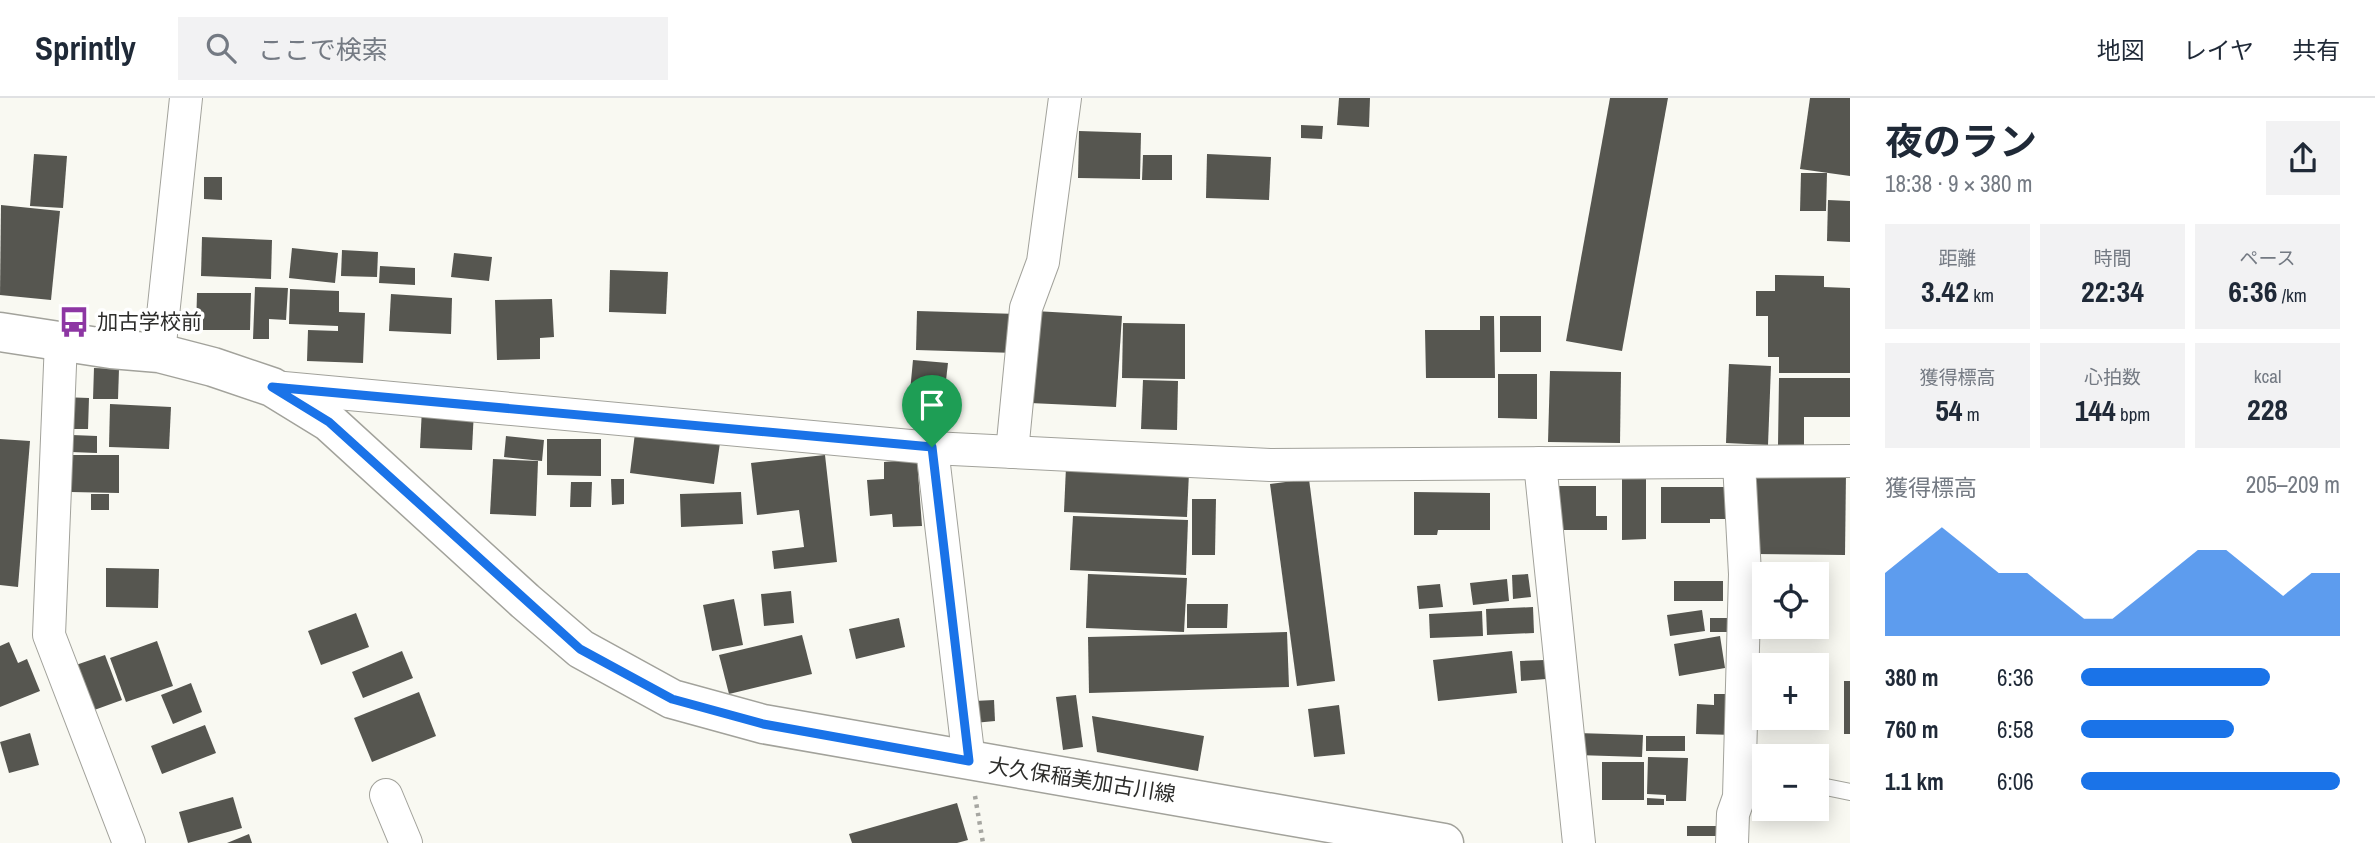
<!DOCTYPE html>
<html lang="ja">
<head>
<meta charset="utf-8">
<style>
  body { margin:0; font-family:"Archivo Narrow","Noto Sans JP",sans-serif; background:#f2f2f3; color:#1f2937; height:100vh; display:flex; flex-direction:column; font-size:26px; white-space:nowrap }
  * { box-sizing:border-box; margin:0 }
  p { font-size:23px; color:#747a83 }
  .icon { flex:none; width:38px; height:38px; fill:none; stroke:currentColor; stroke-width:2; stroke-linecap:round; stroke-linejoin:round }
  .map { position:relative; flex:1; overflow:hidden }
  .panel { display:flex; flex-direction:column; background:#fff; width:525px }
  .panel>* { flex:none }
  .controls { position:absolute; left:1752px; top:464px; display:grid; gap:14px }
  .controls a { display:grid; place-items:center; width:77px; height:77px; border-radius:0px; background:#fff; box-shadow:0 4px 18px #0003; font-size:35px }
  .pin { position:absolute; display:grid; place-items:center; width:60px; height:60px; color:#fff; margin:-72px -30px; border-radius:50% 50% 50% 0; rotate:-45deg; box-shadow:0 0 7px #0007 }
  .pin .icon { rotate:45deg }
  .round { display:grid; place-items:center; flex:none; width:74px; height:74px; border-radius:0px; background:#f2f2f3 }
  .overview { display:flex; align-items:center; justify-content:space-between; height:119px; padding:0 35px }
  h1 { font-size:38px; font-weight:700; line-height:52px }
  .stats { display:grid; grid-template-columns:repeat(3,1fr); gap:10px; height:119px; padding:7px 35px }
  .stats div { display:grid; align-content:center; border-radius:0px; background:#f2f2f3; text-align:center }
  .stats b { font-size:30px; font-weight:700 }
  .stats small { font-size:19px; font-weight:400 }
  .stats p { font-size:19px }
  .chart { height:196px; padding:14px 35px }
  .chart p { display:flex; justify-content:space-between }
  .chart svg { width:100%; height:126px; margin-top:7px; fill:#1a73e8; opacity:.7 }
  ul { padding:0 35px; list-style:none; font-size:23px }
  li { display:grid; grid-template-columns:112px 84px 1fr; align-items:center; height:52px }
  li i { height:18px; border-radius:9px; background:#1a73e8 }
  header { display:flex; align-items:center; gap:42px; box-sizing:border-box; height:98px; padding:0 35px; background:#fff; border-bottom:2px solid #e0e1e3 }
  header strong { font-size:33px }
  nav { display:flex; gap:38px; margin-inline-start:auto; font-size:24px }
  .search { width:490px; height:63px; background:#f2f2f3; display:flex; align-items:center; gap:18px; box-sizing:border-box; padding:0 24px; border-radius:0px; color:#747a83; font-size:26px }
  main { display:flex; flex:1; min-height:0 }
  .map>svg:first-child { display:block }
</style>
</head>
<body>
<header>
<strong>Sprintly</strong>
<div class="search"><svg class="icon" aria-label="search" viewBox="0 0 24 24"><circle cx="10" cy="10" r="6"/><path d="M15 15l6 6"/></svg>ここで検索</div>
<nav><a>地図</a><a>レイヤ</a><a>共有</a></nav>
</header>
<main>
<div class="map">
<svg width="1850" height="745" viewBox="0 0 1850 745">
  <rect width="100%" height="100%" fill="#f9f9f2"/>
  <g fill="#565650">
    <path d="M1339,0H1370L1369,29L1337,27Z"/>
    <path d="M1610,0H1668L1622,253L1566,243Z"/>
    <path d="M1810,0H1850V78L1800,71Z"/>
    <path d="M1301,27L1323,28L1322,41L1301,40Z"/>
    <path d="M1079,33L1141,35L1140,81L1078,80Z"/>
    <path d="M34,56L67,58L63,110L30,108Z"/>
    <path d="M1207,56L1271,59L1269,102L1206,100Z"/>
    <path d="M1143,57H1172V82H1142Z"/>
    <path d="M1801,75H1827L1826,113H1800Z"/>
    <path d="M204,79H222V102L204,101Z"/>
    <path d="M1828,102L1850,103V144L1827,143Z"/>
    <path d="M1,107L60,113L51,202L0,197Z"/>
    <path d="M202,139L272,142L271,181L201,178Z"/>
    <path d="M292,150L338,155L335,185L289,180Z"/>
    <path d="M342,152L378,154L377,179L341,178Z"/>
    <path d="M454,155L492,159L489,183L451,179Z"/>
    <path d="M380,168L415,170V187L379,185Z"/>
    <path d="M610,172L668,174L666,216L609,214Z"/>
    <path d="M1775,177L1824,178V189L1850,190V275H1779V259H1768V218H1756V193H1775Z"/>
    <path d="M255,189L288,190L286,222L269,221V241H253Z"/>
    <path d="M290,191L339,193V214L365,215L363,265L307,263L308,232L338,233V228L289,226Z"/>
    <path d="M197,195H251L250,232H196Z"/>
    <path d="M391,196L452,200L451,236L389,233Z"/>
    <path d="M552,201L554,239L540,240V261L497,262L495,202Z"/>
    <path d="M917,213L1018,216L1016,255L916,252Z"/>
    <path d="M1035,213L1122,218L1116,309L1030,305Z"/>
    <path d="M1480,218H1494L1495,280H1426L1425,232H1480Z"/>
    <rect x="1500" y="218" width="41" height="36"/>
    <path d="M1123,225L1185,226V281L1122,280Z"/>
    <path d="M913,262L948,265L943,308L909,304Z"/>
    <path d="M1729,266L1771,268L1768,347L1726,345Z"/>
    <path d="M94,270L119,271L118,301H93Z"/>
    <path d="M1550,273L1621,274L1620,345L1548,344Z"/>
    <path d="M1498,276H1537V321L1498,320Z"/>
    <path d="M1779,280H1850V319H1804V347H1778Z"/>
    <path d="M1143,282L1178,283L1177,332L1141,331Z"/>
    <path d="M61,299L89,300L88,331H60Z"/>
    <path d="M110,306L171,309L169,351L109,349Z"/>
    <path d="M422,310L474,312L472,352L420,350Z"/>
    <path d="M636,327L721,338L714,386L630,375Z"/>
    <path d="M72,337L97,338V355L71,354Z"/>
    <path d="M506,338L544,342L542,363L504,359Z"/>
    <path d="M0,341L30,343L18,489L0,487Z"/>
    <path d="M547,341H601V378L547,377Z"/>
    <path d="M71,357H119V395L71,394Z"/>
    <path d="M825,357L837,464L774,471L772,453L804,449L799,412L757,417L751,365Z"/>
    <path d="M493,361L538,363L536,418L490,416Z"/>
    <path d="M917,361L922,428L893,429L892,416L870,418L867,382L884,381V364Z"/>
    <path d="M1066,369L1189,374L1187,419L1064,414Z"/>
    <path d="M1756,373L1846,374L1845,457L1755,456Z"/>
    <path d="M1622,380H1646V441L1622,442Z"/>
    <path d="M611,381H624V406L612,407Z"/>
    <path d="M1309,381L1335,583L1297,588L1270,386Z"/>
    <path d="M571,384H592L591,409H570Z"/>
    <path d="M1554,388H1596V418H1607V432H1554Z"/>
    <path d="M1661,389H1727V421H1710V425H1661Z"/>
    <path d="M741,394L743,426L681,429L680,396Z"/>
    <path d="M1414,394L1490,395V432H1438L1437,437H1414Z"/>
    <rect x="91" y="396" width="18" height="16"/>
    <path d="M1192,401H1216L1215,457H1192Z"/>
    <path d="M1073,418L1188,422L1186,477L1070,472Z"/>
    <path d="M106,470L159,471L158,510L106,509Z"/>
    <path d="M1088,476L1187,480L1184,534L1086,530Z"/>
    <path d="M1528,476L1531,499L1513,501L1512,477Z"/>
    <path d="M1507,481L1509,503L1473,507L1470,485Z"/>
    <rect x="1674" y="483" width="49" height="20"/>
    <path d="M1440,486L1443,509L1419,511L1417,488Z"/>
    <path d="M791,493L794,525L764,528L761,496Z"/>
    <path d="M734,501L743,547L712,553L703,507Z"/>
    <path d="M1187,506H1228L1227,530H1187Z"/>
    <path d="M1533,509L1534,535L1487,537L1486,511Z"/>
    <path d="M1702,512L1705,533L1670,538L1667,517Z"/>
    <path d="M1482,513L1483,538L1430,540L1429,516Z"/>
    <path d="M356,515L369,549L321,567L308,533Z"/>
    <path d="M899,520L905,549L856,561L849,531Z"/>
    <rect x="1710" y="520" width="18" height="14"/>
    <path d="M1287,534L1289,589L1089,595L1088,539Z"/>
    <path d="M802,537L812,576L729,596L719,557Z"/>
    <path d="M1720,538L1725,570L1679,578L1674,546Z"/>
    <path d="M157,543L173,588L126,604L110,560Z"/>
    <path d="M9,544L18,565L27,561L40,593L0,609V548Z"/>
    <path d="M402,553L413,580L363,600L352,574Z"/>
    <path d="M1512,553L1517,595L1438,603L1433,562Z"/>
    <path d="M105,557L122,602L86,615L70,569Z"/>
    <path d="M1545,562L1546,581L1521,583L1520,563Z"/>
    <rect x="1844" y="583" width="6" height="53"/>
    <path d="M191,585L202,614L173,626L161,597Z"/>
    <path d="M419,594L436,638L372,664L354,620Z"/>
    <path d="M1714,596H1736L1735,637L1696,636L1697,606L1714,607Z"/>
    <path d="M1076,597L1083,649L1063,652L1056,599Z"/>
    <path d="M994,602L995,623L974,625V603Z"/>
    <path d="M1339,607L1345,656L1314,659L1308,611Z"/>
    <path d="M1092,618L1204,638L1198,673L1097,654Z"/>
    <path d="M205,627L216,655L162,676L151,648Z"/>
    <path d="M30,635L39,667L9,675L0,644Z"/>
    <path d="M1577,635L1643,637L1642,659L1576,657Z"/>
    <rect x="1646" y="638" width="39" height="15"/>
    <path d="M1648,659L1688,660L1686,703H1666V697L1647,696Z"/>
    <rect x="1602" y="664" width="42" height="38"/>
    <path d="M233,699L242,730L188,745L179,714Z"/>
    <path d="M1647,700L1664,701V707H1647Z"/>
    <path d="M957,705L968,742L957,745H852L849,736Z"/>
    <rect x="1687" y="728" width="30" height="10"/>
    <path d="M249,736L252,745H227Z"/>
  </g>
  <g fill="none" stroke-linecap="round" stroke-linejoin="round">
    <defs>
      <g id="lane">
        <path d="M1816,687L1850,694"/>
        <path d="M1739,699L1749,692L1764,688"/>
      </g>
      <g id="street">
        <path d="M61,243L49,537L129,745"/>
        <path d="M159,255L186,0"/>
        <path d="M273,289L932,350L1270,367L1850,363"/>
        <path d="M932,350L969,663"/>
        <path d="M1012,354L1026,210L1043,164L1065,0"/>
        <path d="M1540,365L1579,745"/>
        <path d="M386,697L406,745"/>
        <path d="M1732,745L1733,716L1739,699L1745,476L1739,365"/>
      </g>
      <path id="secondary" d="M0,234L111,251L159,255L213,269L272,289L329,324L525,503L581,551L672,601L763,626L1444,745"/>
    </defs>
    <use href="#lane" stroke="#a2a29b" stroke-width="18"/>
    <use href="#street" stroke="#a2a29b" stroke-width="34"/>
    <use href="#secondary" stroke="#a2a29b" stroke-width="41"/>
    <path stroke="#a6a6a1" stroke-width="4.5" stroke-dasharray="3.5 5" stroke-linecap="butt" d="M975,698L983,745"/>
    <use href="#lane" stroke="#fff" stroke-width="16"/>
    <use href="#street" stroke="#fff" stroke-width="32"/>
    <use href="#secondary" stroke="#fff" stroke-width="38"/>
  </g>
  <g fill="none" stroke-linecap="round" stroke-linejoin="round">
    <defs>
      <path id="route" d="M272,289L932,349L969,663L763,626L672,601L580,551L329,324Z"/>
    </defs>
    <use href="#route" stroke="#fff" stroke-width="14"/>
    <use href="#route" stroke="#1a73e8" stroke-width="9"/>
  </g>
  <defs>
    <symbol id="bus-bare" viewBox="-9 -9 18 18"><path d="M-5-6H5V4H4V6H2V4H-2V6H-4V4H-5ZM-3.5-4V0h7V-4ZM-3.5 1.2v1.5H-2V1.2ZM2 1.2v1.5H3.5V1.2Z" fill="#8d36a3" stroke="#fff" stroke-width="2.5" paint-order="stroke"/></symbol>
  </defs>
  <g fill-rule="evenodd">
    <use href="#bus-bare" x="52" y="202" width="44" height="44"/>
  </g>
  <g text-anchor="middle" stroke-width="7" stroke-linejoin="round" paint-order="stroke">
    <g font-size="21" fill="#2c2c2a" stroke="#fff" text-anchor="start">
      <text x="97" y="231">加古学校前</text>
    </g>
    <g font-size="21" fill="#2c2c2a" stroke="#fff">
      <text transform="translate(1082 682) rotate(9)" y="7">大久保稲美加古川線</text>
    </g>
  </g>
</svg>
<div class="controls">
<a><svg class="icon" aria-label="locate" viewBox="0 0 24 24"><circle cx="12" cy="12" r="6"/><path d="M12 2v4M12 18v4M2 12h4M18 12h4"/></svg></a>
<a>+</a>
<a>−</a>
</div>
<div class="pin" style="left:932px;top:349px;background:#1e9e55"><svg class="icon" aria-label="arrive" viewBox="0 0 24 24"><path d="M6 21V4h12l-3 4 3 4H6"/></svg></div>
</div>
<section class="panel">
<div class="overview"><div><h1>夜のラン</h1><p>18:38 · 9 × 380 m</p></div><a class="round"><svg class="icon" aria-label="share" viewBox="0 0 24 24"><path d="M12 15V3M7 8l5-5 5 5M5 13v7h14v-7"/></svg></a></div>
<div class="stats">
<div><p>距離</p><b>3.42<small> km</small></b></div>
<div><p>時間</p><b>22:34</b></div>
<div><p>ペース</p><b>6:36<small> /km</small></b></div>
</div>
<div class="stats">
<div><p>獲得標高</p><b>54<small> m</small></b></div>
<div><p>心拍数</p><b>144<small> bpm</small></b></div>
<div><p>kcal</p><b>228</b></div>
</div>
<div class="chart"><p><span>獲得標高</span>205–209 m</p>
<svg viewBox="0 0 160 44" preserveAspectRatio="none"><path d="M0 44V22L10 14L20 6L30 14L40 22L50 22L60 30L70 38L80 38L90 30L100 22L110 14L120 14L130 22L140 30L150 22L160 22V44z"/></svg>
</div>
<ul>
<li><b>380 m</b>6:36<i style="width:73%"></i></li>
<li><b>760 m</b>6:58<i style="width:59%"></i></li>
<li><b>1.1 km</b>6:06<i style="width:100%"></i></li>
</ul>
</section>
</main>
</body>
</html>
